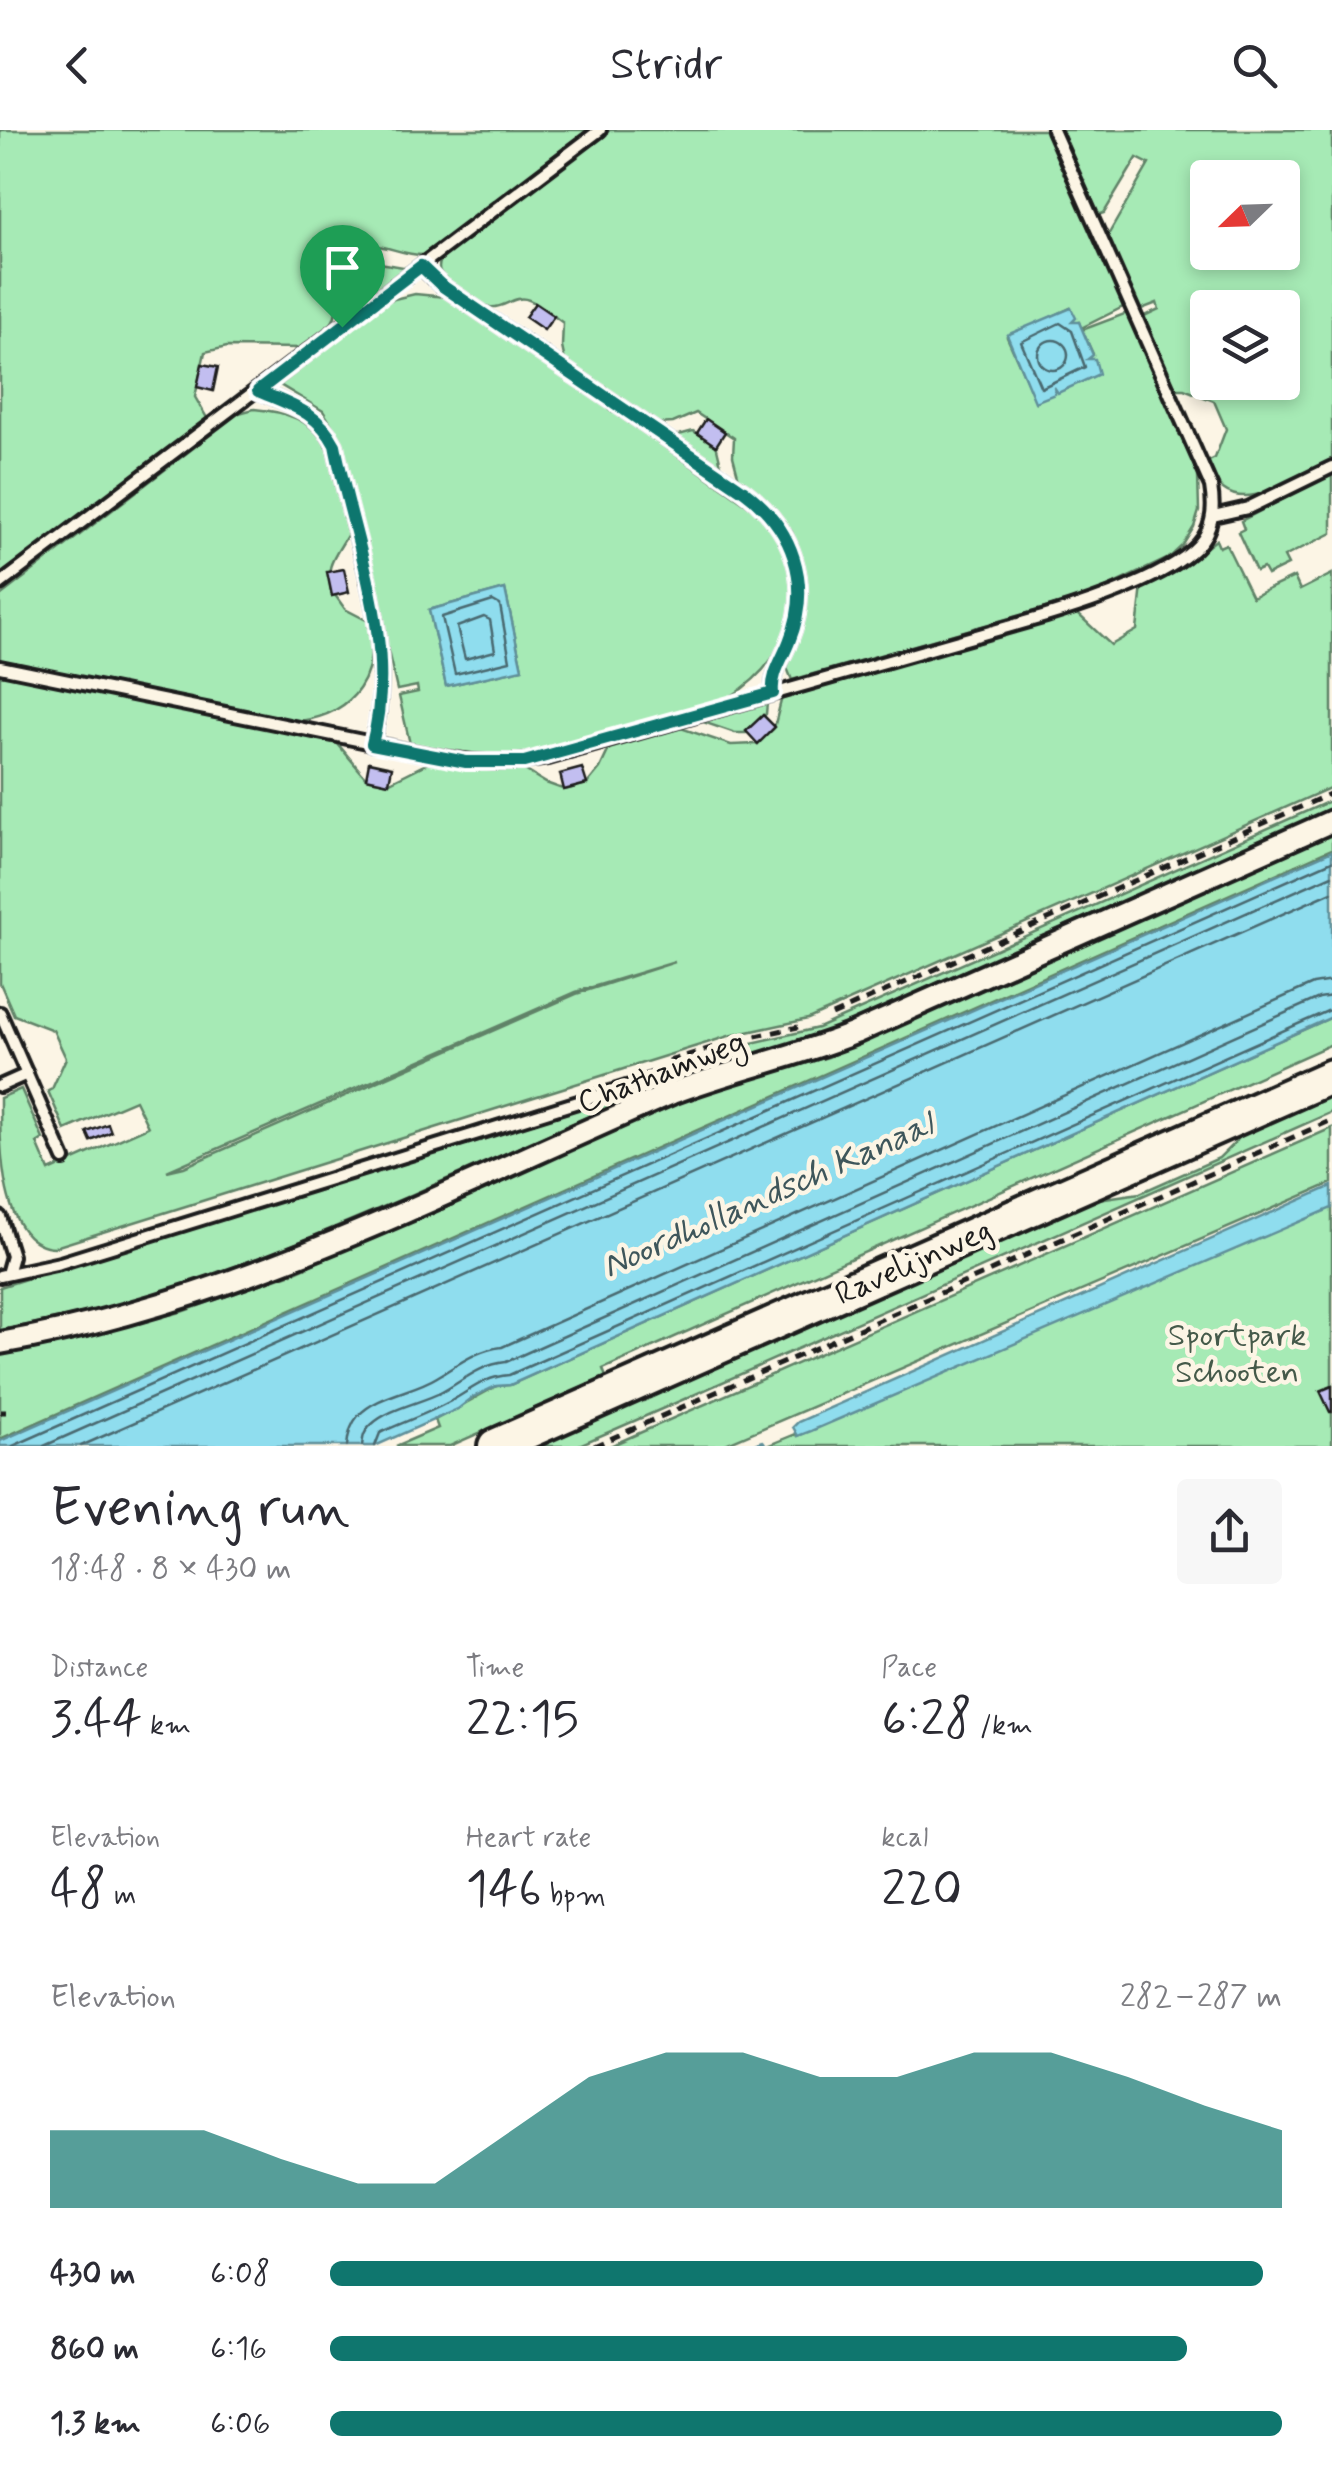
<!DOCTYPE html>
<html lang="en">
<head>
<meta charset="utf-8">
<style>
  body { margin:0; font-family:Mynerve,sans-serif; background:#f7f7f7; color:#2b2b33; height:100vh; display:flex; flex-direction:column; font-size:38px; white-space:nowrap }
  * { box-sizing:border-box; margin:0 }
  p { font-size:32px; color:#7c7c81 }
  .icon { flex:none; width:55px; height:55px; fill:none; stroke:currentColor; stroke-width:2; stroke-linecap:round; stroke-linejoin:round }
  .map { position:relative; height:1316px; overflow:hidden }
  .panel { display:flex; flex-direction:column; background:#fff; flex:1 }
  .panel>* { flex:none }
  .needle { width:65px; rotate:247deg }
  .buttons { position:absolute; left:1190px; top:30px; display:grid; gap:20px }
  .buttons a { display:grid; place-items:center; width:110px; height:110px; border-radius:10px; background:#fff; box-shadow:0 5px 15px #0003; font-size:50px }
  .pin { position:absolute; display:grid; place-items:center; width:85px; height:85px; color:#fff; margin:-102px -42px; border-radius:50% 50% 50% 0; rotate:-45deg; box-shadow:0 0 10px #0007 }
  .pin .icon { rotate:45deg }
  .round { display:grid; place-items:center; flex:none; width:105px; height:105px; border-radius:10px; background:#f7f7f7 }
  .summary { display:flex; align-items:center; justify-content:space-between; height:170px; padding:0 50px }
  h1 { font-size:55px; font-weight:600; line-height:75px }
  .figures { display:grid; grid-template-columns:repeat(3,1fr); gap:15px; height:170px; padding:10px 50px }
  .figures div { display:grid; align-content:center }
  .figures b { font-size:50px; font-weight:600 }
  .figures small { font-size:28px; font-weight:400 }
  .figures p { font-size:28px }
  .chart { height:280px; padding:20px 50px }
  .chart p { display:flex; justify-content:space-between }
  .chart svg { width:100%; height:180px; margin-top:10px; fill:#0f766e; opacity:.7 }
  ul { padding:0 50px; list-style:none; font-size:32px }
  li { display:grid; grid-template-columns:160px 120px 1fr; align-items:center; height:75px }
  li i { height:25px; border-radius:12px; background:#0f766e }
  header { display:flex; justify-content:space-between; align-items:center; height:130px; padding:0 50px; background:#fff; font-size:45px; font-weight:600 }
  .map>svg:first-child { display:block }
</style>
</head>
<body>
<header><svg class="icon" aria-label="back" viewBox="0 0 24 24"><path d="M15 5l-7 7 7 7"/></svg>Stridr<svg class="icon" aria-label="search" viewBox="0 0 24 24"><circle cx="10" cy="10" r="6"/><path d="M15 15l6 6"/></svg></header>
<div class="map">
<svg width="1332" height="1316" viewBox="0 0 1332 1316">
  <rect width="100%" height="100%" fill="#fcf5e5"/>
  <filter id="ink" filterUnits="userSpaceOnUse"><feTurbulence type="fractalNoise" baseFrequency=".01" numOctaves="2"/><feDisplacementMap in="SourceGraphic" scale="20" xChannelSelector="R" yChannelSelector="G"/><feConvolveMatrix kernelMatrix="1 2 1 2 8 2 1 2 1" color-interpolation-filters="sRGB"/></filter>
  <g filter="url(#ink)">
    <g fill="#a6eab5" stroke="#618368" stroke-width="2.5" fill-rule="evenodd">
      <path d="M0,0H589L425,125C404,126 388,115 369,115L333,143C338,190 342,189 303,218L227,217L205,222L195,267L207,288L205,293L14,438L0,445Z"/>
      <path d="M610,0H1046L1125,176L1081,198L1079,192L1072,193L1070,178L1007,207L1036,272L1053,257L1058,262L1093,224L1082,200L1127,183L1198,345L1199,381L1194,397L1183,415L1169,428L1091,465L792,550L787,538L806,474L803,435L792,402L780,385L739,349L733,326L734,308L696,283L673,293L658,294L565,231L562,217L563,193C552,185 540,174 529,170C514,164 505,179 490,177C479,175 440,149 439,138C439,131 442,129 447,124Z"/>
      <path d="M1060,0H1332V330C1304,343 1252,382 1223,359C1215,352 1212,341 1207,332L1215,328L1226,299L1214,271L1184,259H1174L1142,187L1159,179L1157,173L1139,180L1107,107L1149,34L1137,28L1104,83L1098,85ZM1208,48H1282V122H1208ZM1208,178H1282V252H1208Z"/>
      <path d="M374,132L409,138L351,182V150Z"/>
      <path d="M415,164L446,167L470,181L762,385C814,448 799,524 730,567C706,582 649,592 620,600C584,610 546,625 508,627C475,629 443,621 410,614L399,566L418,562L417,556L397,560L339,307L323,281L280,255L386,171ZM505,459L522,539L446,556L429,480Z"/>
      <path d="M254,279C340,286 332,335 348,404C332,431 325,435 332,465H335L345,479L368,491C380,545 356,583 300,591L0,530V466L239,283Z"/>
      <path d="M693,301L716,314L722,339L675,306Z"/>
      <path d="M1332,344V403L1284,427L1288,435L1267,445L1263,438L1256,441L1238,402L1244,399L1241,391Z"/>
      <path d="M1216,410L1219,417L1226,414L1252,467L1294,447L1300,460L1332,444V657L808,889L729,906L55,1117C0,1116 0,1015 0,968L21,959L43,1009L37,1013L49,1041L148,997L135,970L65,1000L48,961L52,959L66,928L64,924L53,900L14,885L0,853V543L337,613L366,648L388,653L430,632L481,639H523L546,653L565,660L587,654L600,638L610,617L615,614L678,597L731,615L757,614L774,598L782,567L1070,485L1078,484L1111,515L1137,500L1142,456L1182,436ZM675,832L576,864L184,1037L167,1041L576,862Z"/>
      <path d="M767,573L766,584L746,603H735L700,591Z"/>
      <path d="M1332,670V678L822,904L688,944L672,939L734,917L818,898Z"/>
      <path d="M1332,704V719L0,1309V1225L181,1182L295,1142L665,978L737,952L828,927Z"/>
      <path d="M1332,887V914L603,1239L606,1247L450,1316H396L438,1298L435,1290L497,1256L510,1255Z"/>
      <path d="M647,955L648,960L402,1069L228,1142L117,1176L0,1201V1157Z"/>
      <path d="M1332,965V982L664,1278L577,1316H537L1098,1069L1140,1063L1219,1028L1242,1005Z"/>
      <path d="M1332,998V1053L721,1316H610Z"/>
      <path d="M1332,1076V1316H767L796,1304L798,1306Z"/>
    </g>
    <g fill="#8fddee" stroke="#61909a" stroke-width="2.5">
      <path d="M1071,178L1076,188L1072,192H1079L1093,225L1088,229H1095L1099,244L1058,263L1054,257L1055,264L1035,272L1007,205Z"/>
      <path d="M505,459L522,539L446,556L429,480Z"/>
      <path d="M1332,721V887L510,1255L496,1256L473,1267L458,1279L375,1316H0V1311Z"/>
      <path d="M1332,1056V1078L811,1301L798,1306L793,1297L798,1292Z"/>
    </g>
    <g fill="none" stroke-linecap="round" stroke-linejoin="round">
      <g stroke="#4a6970" stroke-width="2.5">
        <path d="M1060,193L1072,201L1085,237L1041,258L1021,212Z"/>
        <circle cx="1053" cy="225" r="15"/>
        <path d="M493,471L500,475L510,531L455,544L442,487Z"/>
        <path d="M484,487L490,490L495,521L465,529L457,497Z"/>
        <path d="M13,1316L1332,731"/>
        <path d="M44,1316L1332,745"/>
        <path d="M81,1316L1332,762"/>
        <path d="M347,1316C348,1305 350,1295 358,1286C377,1265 413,1262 437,1247C459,1234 476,1220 502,1217L1313,854L1332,851"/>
        <path d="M362,1316C363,1307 364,1301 371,1295C389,1278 421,1273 442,1262C464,1250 479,1235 506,1232L1319,868L1332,866"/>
        <path d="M375,1316L380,1303C403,1292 427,1284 449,1272C470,1261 483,1247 509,1245L1332,879"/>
      </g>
      <path stroke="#61909a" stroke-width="8" d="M757,1316L762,1314"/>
    </g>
    <g fill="#c2bef0" stroke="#1c1c1c" stroke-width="2.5">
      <path d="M361,121L372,134L354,149L343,136Z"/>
      <path d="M535,173L554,186L544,200L525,187Z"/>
      <path d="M202,234L218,237L213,261L197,257Z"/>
      <path d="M706,289L725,302L716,316L697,303Z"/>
      <path d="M344,439L349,462L332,466L327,442Z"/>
      <path d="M763,585L775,597L758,614L746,601Z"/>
      <path d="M369,632L392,637L389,653L366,648Z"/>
      <path d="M582,638L587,654L564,660L560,644Z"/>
      <path d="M108,994L111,1002L91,1011L87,1002Z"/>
      <path d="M1332,1256V1282H1330L1320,1261Z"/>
    </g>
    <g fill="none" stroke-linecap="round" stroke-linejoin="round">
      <defs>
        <g id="lane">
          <path d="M421,137L441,155L744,361C793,398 813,453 789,512C782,530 771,544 773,563"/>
          <path d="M258,261C291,275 317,282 335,315C353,413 400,514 372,614"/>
          <path d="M1213,386L1248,378L1332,337"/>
          <path d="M0,454L600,0"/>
          <path d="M0,537L426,624C469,632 505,636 548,628L1046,486C1086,474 1179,444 1203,409C1214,393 1214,375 1211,356L1053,0"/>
          <path d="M0,883L64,1029"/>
          <path d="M0,956L27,944"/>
          <path d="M0,1087L12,1126L7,1144"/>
          <path d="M0,1146L60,1133L652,949L665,950L672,963"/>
        </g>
        <path id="street" d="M0,1213C238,1172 452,1058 672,963C732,940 795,927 855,903L1332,691"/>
        <path id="primary" d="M495,1316L1332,946"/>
      </defs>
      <use href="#lane" stroke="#1c1c1c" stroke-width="18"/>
      <use href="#street" stroke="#1c1c1c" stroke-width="28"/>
      <use href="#primary" stroke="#1c1c1c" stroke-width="40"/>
      <g stroke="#1c1c1c" stroke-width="5" stroke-dasharray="10 8" stroke-linecap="butt">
        <path d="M832,885L1332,663"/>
        <path d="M669,931L737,910L798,897"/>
        <path d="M0,1282H6"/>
        <path d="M594,1316L1332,990"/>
      </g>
      <use href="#lane" stroke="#fcf5e5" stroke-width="10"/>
      <use href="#street" stroke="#fcf5e5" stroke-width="20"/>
      <use href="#primary" stroke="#fcf5e5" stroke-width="32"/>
    </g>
  </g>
  <g fill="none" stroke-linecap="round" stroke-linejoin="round" filter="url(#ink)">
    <defs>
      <path id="route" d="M421,136L441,155L744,361C793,398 813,453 789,512C782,530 771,544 773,563L524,632H466L372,614C399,514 354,413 335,315C318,282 291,275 258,261Z"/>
    </defs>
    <use href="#route" stroke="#fff" stroke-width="20"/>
    <use href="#route" stroke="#0f766e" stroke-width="12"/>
  </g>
  <g text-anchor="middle" stroke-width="9" stroke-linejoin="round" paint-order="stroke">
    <g font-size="32" fill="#1c1c1c" stroke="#fcf5e5">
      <text transform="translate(661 941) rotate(-21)" y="11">Chathamweg</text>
      <text transform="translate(913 1131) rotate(-24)" y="11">Ravelijnweg</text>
    </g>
    <g font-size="32" fill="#455a4a" stroke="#fcf5e5">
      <text x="1237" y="1215">Sportpark<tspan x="1237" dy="37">Schooten</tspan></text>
    </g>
    <g font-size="35" font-style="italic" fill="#3e565b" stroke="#fcf5e5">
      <text transform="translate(767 1064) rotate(-24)" y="12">Noordhollandsch Kanaal</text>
    </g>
  </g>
</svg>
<div class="buttons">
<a><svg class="needle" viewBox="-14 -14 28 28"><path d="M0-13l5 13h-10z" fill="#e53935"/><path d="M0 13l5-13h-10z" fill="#7c7c81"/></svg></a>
<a><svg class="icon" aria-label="layers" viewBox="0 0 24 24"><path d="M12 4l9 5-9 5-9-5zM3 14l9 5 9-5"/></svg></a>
</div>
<div class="pin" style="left:342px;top:197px;background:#1e9e55"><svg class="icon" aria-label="arrive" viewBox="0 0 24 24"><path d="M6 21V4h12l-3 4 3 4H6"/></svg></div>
</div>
<section class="panel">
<div class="summary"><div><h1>Evening run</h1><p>18:48 · 8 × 430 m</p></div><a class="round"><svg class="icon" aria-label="share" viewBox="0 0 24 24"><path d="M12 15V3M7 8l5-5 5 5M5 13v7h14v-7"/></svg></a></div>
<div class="figures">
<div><p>Distance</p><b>3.44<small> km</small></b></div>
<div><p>Time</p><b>22:15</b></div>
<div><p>Pace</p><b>6:28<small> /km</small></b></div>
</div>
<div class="figures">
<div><p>Elevation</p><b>48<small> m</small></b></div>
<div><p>Heart rate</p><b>146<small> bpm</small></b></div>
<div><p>kcal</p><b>220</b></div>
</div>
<div class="chart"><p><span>Elevation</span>282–287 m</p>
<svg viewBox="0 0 160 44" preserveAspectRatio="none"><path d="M0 44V25L10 25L20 25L30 32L40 38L50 38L60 25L70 12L80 6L90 6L100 12L110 12L120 6L130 6L140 12L150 19L160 25V44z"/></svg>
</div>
<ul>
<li><b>430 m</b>6:08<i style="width:98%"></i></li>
<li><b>860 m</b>6:16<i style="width:90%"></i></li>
<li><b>1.3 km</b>6:06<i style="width:100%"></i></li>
</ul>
</section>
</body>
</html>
